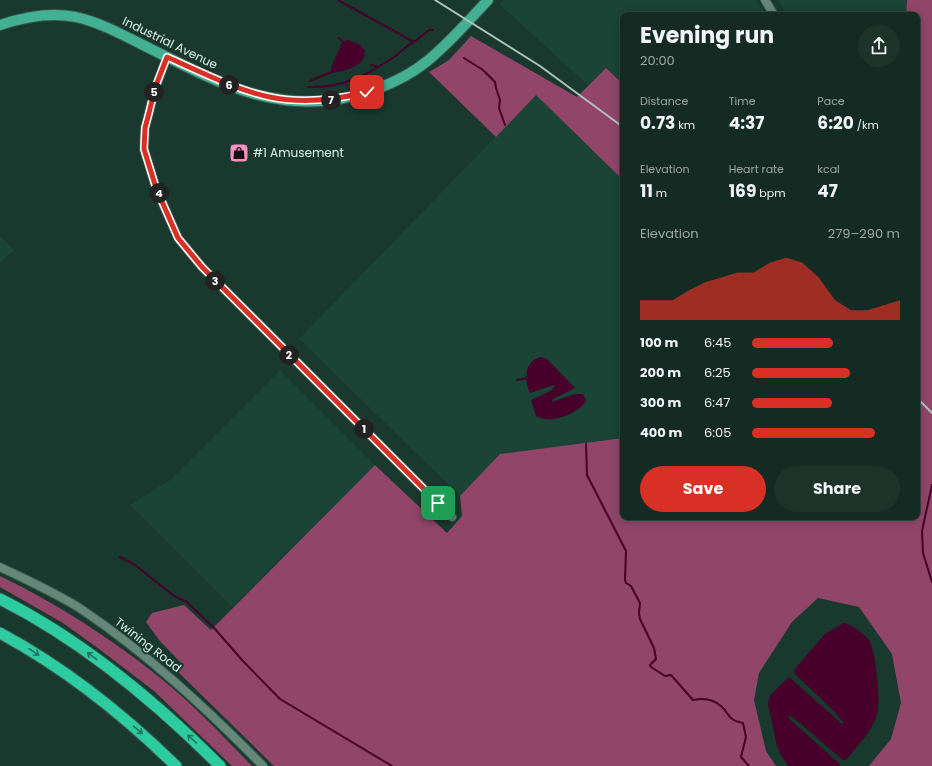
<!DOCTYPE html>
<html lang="en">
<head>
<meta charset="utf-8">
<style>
  body { margin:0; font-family:Poppins,sans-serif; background:#1c332a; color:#f1f3f6; height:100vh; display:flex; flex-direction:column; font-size:15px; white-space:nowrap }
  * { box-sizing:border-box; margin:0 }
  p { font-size:13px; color:#9da7a5 }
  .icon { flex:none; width:22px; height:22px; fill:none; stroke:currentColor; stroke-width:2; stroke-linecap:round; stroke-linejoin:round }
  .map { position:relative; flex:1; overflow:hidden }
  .side { position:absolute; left:620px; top:12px; width:300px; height:508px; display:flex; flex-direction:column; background:#132b22; border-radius:8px; box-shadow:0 2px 10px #0003,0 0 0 1px #324740 }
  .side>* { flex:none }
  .pin { position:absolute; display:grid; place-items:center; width:34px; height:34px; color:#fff; margin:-17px; border-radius:8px; box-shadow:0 2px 6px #0006 }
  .km { position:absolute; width:20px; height:20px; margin:-10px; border-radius:50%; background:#222; color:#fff; font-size:11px; line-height:20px; text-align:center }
  .round { display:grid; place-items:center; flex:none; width:42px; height:42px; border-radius:21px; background:#1c332a }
  .headline { display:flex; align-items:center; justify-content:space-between; height:68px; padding:0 20px }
  h1 { font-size:22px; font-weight:700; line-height:30px }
  .stats { display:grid; grid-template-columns:repeat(3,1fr); gap:6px; height:68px; padding:4px 20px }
  .stats div { display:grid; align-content:center }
  .stats b { font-size:17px; font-weight:700 }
  .stats small { font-size:11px; font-weight:400 }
  .stats p { font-size:11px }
  .chart { height:112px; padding:8px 20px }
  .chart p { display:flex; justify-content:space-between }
  .chart svg { width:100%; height:72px; margin-top:4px; fill:#d93025; opacity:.7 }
  .primary-button { display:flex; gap:8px; margin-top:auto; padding:8px 20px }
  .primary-button a { flex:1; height:46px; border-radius:24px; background:#d93025; color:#fff; font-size:16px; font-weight:700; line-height:46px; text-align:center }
  .primary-button a+a { background:#1c332a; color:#f1f3f6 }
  ul { padding:0 20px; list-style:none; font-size:13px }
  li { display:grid; grid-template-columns:64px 48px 1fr; align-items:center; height:30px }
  li i { height:10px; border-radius:5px; background:#d93025 }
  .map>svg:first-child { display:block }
</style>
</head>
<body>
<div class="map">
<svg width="932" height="766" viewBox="0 0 932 766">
  <rect width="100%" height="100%" fill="#19392e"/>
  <g fill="#194436">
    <path d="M503,0H756L766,15H623V84L606,68L589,86L499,4Z"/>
    <path d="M778,0H907L906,15H787Z"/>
    <path d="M536,95L623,180V438L500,454L460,496L299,339Z"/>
    <path d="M0,236L14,250L0,263Z"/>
    <path d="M280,370L375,465L232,607L130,505L170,480Z"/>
  </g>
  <g fill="#904569">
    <path d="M907,0H932V766H869L891,739L901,703L892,654L859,607L818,598L792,622L759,673L754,700L766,751L776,766H274L176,670L181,663L159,640L146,622L152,613L184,605L211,630L375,465L447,533L462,516L460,496L500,454L623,438V517H917V15H906Z"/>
    <path d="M471,36L577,97L606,68L623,84V180L536,95L496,137L429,72L449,60Z"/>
    <path d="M0,576C58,604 114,640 164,681C196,707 224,737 252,766H232L154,691L99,649L63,623L0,587Z"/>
  </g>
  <g fill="#460029">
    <path d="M347,40L357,43L365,50C366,66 346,71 333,73L331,71V68L342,43Z"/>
    <path d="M540,357L547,359L575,388L553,399L552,402L575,394H583L586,401C578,414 549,425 536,416L531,400L552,390L555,386L554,385L530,393L529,391C525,377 524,363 540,357Z"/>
    <path d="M844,623C850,624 865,634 869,640C876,653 881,699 877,714C872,732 857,746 846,760H843L795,719L788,715L789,719L840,764V766H788L780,753L777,746L768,704L770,696L789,677L842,724L844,723L831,708L795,674L794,670L825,634Z"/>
  </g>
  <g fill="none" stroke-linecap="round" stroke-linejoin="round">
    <g stroke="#460029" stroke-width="2">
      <path d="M338,0L414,42L429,30H433"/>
      <path d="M339,38L344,43"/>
      <path d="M464,58L483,70L495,82L496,88L500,100L499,108L505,125"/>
      <path d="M371,65L379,67"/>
      <path d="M310,81L334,71"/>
      <path d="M308,87C343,88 366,76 394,57C401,52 406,46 414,42"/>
      <path d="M517,380L527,378"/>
      <path d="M586,444L587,475L626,551L625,580L626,583L631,586L640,603L639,613L640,619L654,648L656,659L650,665L651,667L665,676L671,675L693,700C702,698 713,699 721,706C730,714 727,720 743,723L746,737L741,757L749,766"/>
      <path d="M932,485L922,531L923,553L932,582"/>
      <path d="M120,557L135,565L174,596L187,602L215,629L242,660L280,699L392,766"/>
    </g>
    <defs>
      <g id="minor">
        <path d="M765,0L774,15"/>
        <path d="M167,57L155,89L145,128L144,149L156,188L178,238L202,267L452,517"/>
        <path d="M0,567C25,579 58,594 81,609C148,654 207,709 263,766"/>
      </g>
      <path id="major" d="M0,25C65,3 91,19 149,48C219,83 277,116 358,95C382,88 406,78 426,62C449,44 468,21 488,0"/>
      <g id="highway">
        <path d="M0,599C82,640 155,701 220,766"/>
        <path d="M0,633C65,668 123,714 176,766"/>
      </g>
    </defs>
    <use href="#minor" stroke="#39564d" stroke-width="10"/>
    <use href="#major" stroke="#39564d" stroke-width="12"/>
    <use href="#highway" stroke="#39564d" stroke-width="13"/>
    <use href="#minor" stroke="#64877a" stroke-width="8"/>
    <use href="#major" stroke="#43b091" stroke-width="10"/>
    <use href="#highway" stroke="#2dcba0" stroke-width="11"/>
    <g stroke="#adc3bb" stroke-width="2">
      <path d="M435,0L540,66L623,127"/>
      <path d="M917,398L932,413"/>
    </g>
  </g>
  <defs><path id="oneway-shaft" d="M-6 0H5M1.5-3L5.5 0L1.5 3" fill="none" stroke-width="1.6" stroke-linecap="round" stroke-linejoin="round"/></defs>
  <g stroke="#21735c">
    <use href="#oneway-shaft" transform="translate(34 652) rotate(34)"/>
    <use href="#oneway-shaft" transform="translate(92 656) rotate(-144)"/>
    <use href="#oneway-shaft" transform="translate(138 730) rotate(40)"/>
    <use href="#oneway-shaft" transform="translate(192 739) rotate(-138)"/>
  </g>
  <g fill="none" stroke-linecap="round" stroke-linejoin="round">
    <defs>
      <path id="route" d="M367,92C281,114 243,91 167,57L155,88L149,113L145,128L144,149L156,188L178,238L202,267L438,503"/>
    </defs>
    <use href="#route" stroke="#fff" stroke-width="8"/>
    <use href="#route" stroke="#d93025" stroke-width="5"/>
  </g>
  <defs>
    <symbol id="shop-square" viewBox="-11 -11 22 22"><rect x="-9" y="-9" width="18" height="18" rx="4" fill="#fc8fc2" stroke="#19392e"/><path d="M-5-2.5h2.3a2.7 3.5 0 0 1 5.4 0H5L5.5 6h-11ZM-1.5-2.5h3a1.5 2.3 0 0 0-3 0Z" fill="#111"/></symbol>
  </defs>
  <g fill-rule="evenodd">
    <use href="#shop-square" x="228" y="142" width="22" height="22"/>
  </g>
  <g text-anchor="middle" stroke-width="4" stroke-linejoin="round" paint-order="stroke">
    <g font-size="12" fill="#dcefe7" stroke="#19392e">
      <text transform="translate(170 43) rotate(26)" y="4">Industrial Avenue</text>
      <text transform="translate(148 645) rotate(38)" y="4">Twining Road</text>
    </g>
    <g font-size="12" fill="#dcefe7" stroke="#19392e" text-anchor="start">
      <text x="253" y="157">#1 Amusement</text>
    </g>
  </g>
</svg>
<div class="pin" style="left:438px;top:503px;background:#1e9e55"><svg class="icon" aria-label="arrive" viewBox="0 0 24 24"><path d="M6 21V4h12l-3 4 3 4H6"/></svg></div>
<div class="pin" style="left:367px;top:92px;background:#d93025"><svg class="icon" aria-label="check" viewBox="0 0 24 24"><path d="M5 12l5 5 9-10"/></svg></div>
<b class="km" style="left:364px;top:429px">1</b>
<b class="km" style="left:289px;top:355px">2</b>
<b class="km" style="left:215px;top:281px">3</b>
<b class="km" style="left:159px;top:193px">4</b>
<b class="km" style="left:154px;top:92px">5</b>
<b class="km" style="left:229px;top:85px">6</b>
<b class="km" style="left:331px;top:100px">7</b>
<section class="side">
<div class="headline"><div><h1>Evening run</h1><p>20:00</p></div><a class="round"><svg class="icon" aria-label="share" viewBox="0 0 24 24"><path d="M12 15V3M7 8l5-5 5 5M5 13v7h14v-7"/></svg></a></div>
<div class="stats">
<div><p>Distance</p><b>0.73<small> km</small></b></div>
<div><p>Time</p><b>4:37</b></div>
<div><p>Pace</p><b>6:20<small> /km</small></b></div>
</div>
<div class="stats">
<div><p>Elevation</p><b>11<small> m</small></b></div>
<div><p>Heart rate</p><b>169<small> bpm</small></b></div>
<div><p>kcal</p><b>47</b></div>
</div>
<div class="chart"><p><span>Elevation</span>279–290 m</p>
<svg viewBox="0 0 160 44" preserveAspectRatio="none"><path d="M0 44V32L10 32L20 32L30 26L40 21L50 18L60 15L70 15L80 9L90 6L100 9L110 18L120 32L130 38L140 38L150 35L160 32V44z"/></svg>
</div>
<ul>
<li><b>100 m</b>6:45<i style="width:55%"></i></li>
<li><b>200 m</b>6:25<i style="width:66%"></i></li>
<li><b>300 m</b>6:47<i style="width:54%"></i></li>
<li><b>400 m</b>6:05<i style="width:83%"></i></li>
</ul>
<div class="primary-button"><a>Save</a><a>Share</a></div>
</section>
</div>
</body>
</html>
